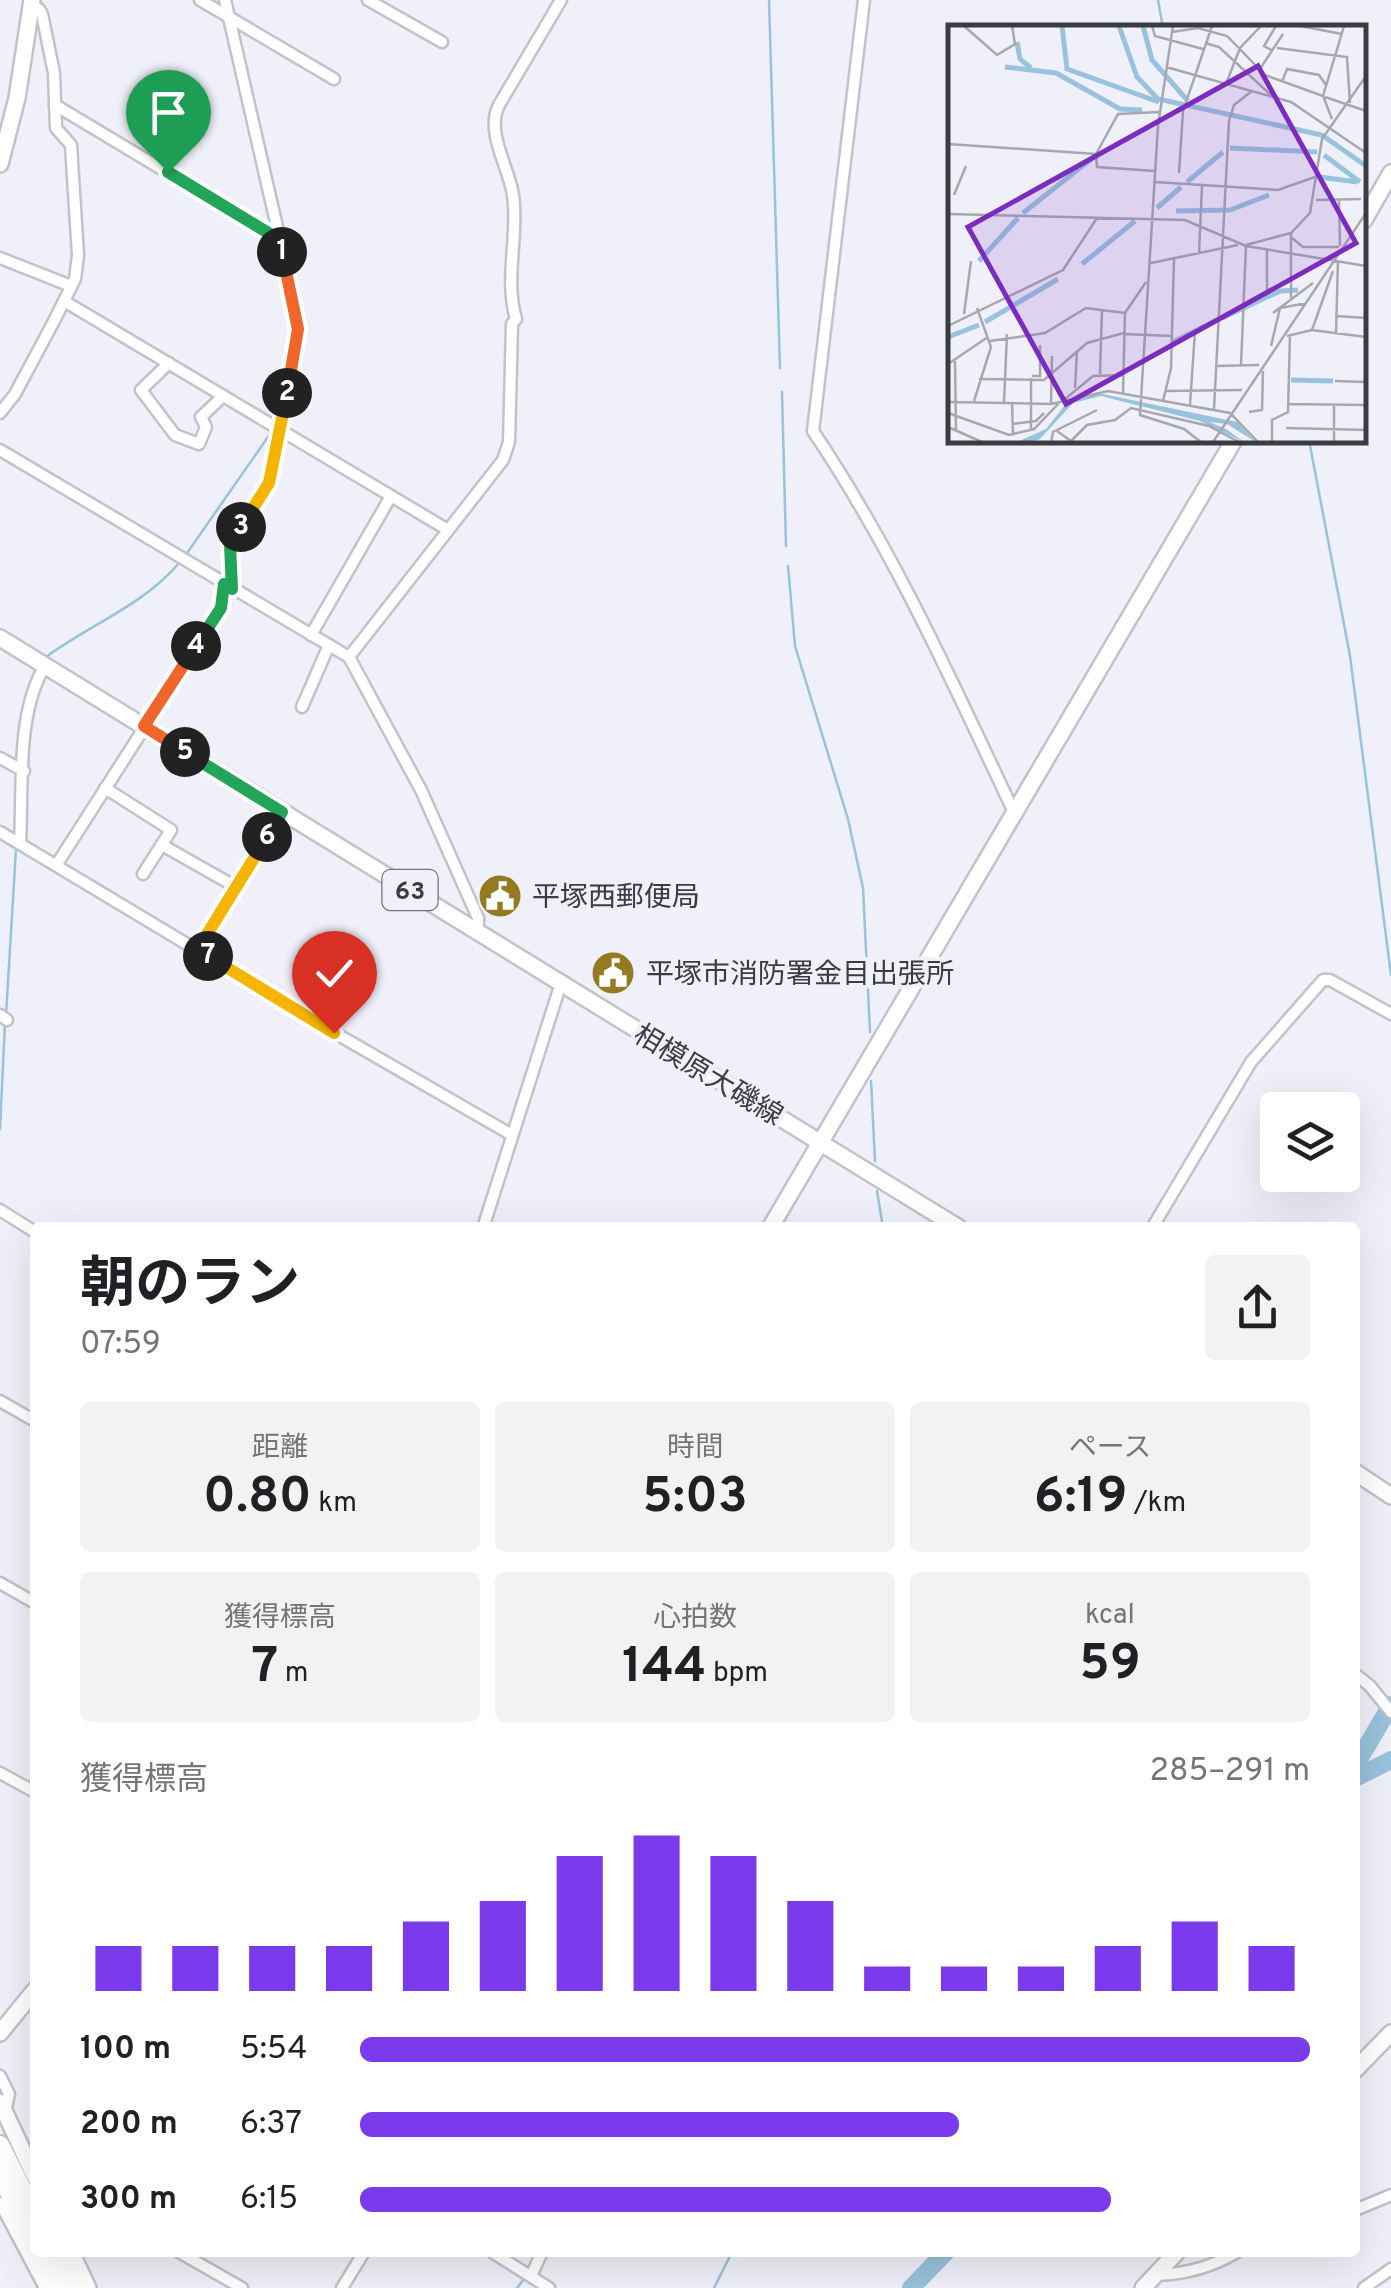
<!DOCTYPE html>
<html lang="ja">
<head>
<meta charset="utf-8">
<style>
  body { margin:0; font-family:Overpass,"Noto Sans JP",sans-serif; background:#f2f2f2; color:#202124; height:100vh; display:flex; flex-direction:column; font-size:38px; white-space:nowrap }
  * { box-sizing:border-box; margin:0 }
  p { font-size:32px; color:#757577 }
  .icon { flex:none; width:55px; height:55px; fill:none; stroke:currentColor; stroke-width:2; stroke-linecap:round; stroke-linejoin:round }
  .map { position:relative; flex:1; overflow:hidden }
  .drawer { position:absolute; left:30px; top:1222px; width:1330px; height:1035px; display:flex; flex-direction:column; background:#fff; border-radius:10px; box-shadow:0 10px 40px #0002 }
  .drawer>* { flex:none }
  .fabs { position:absolute; left:1260px; top:1092px; display:grid; gap:20px }
  .fabs a { display:grid; place-items:center; width:100px; height:100px; border-radius:10px; background:#fff; box-shadow:0 10px 40px #0002; font-size:50px }
  .pin { position:absolute; display:grid; place-items:center; width:85px; height:85px; color:#fff; margin:-102px -42px; border-radius:50% 50% 50% 0; rotate:-45deg; box-shadow:0 0 10px #0007 }
  .pin .icon { rotate:45deg }
  .km { position:absolute; width:50px; height:50px; margin:-25px; border-radius:50%; background:#222; color:#fff; font-size:28px; line-height:50px; text-align:center }
  .round { display:grid; place-items:center; flex:none; width:105px; height:105px; border-radius:10px; background:#f2f2f2 }
  .headline { display:flex; align-items:center; justify-content:space-between; height:170px; padding:0 50px }
  h1 { font-size:55px; font-weight:700; line-height:75px }
  .stats { display:grid; grid-template-columns:repeat(3,1fr); gap:15px; height:170px; padding:10px 50px }
  .stats div { display:grid; align-content:center; border-radius:10px; background:#f2f2f2; text-align:center }
  .stats b { font-size:50px; font-weight:700 }
  .stats small { font-size:28px; font-weight:400 }
  .stats p { font-size:28px }
  .chart { height:280px; padding:20px 50px }
  .chart p { display:flex; justify-content:space-between }
  .chart svg { width:100%; height:180px; margin-top:10px; stroke:#7c3aed; stroke-width:6 }
  ul { padding:0 50px; list-style:none; font-size:32px }
  li { display:grid; grid-template-columns:160px 120px 1fr; align-items:center; height:75px }
  li i { height:25px; border-radius:12px; background:#7c3aed }
  .map>svg:first-child { display:block }
</style>
</head>
<body>
<div class="map">
<svg width="1391" height="2288" viewBox="0 0 1391 2288">
  <rect width="100%" height="100%" fill="#eff0f9"/>
  <g fill="none" stroke-linecap="round" stroke-linejoin="round">
    <g stroke="#99c2dc" stroke-width="2.5">
      <path d="M769,0L780,368"/>
      <path d="M1158,0L1163,28"/>
      <path d="M782,392L786,546"/>
      <path d="M1309,440L1350,656L1391,975"/>
      <path d="M185,556L270,434"/>
      <path d="M788,566L795,646L848,819L863,888L870,1032"/>
      <path d="M46,657C91,624 144,605 180,562"/>
      <path d="M21,721L36,670"/>
      <path d="M6,1015L16,849"/>
      <path d="M871,1081L875,1161"/>
      <path d="M0,1129L5,1023"/>
      <path d="M877,1191L883,1228"/>
      <path d="M517,2288L524,2279"/>
      <path d="M714,2288L732,2252"/>
    </g>
    <g stroke="#99c2dc" stroke-width="18">
      <path d="M1355,1766L1391,1705"/>
      <path d="M1355,1778L1391,1760"/>
      <path d="M911,2288L946,2252"/>
    </g>
    <defs>
      <g id="street">
        <path d="M200,0L334,79"/>
        <path d="M225,0L280,240L298,340L269,483L230,545L232,589"/>
        <path d="M368,0L442,42"/>
        <path d="M864,0L813,431C893,550 950,677 1011,806L1017,809"/>
        <path d="M55,105L280,240"/>
        <path d="M0,258L71,286"/>
        <path d="M64,301L448,530"/>
        <path d="M169,363L141,390L175,435L199,444L206,427L201,417L223,396"/>
        <path d="M0,413L15,394L54,321L75,279L78,255L71,145L56,128L54,73L42,14L39,9L31,7"/>
        <path d="M0,450L349,657L421,790L478,918V932"/>
        <path d="M311,635L391,496"/>
        <path d="M349,657L503,460L509,442L512,324L516,319C504,278 519,236 513,195C509,167 485,132 499,105L561,0"/>
        <path d="M302,707L329,645"/>
        <path d="M0,758L24,771"/>
        <path d="M105,788L171,830L143,874"/>
        <path d="M0,832L335,1033L512,1135"/>
        <path d="M20,843C23,789 16,712 45,666"/>
        <path d="M162,845L236,887"/>
        <path d="M57,864L221,608L224,584"/>
        <path d="M198,949L282,811"/>
        <path d="M0,1015L7,1020"/>
        <path d="M0,1210L35,1232"/>
        <path d="M483,1228L561,983"/>
        <path d="M1152,1228L1251,1062L1323,980H1330L1391,1014"/>
        <path d="M0,1401L35,1421"/>
        <path d="M0,1583L35,1603"/>
        <path d="M1355,1674L1370,1686L1391,1712"/>
        <path d="M0,1773L35,1792"/>
        <path d="M0,2076L9,2094L5,2112"/>
        <path d="M0,2203L45,2288"/>
        <path d="M1355,2210L1391,2195"/>
        <path d="M179,2252L242,2288"/>
        <path d="M492,2252L549,2288"/>
        <path d="M1157,2275C1186,2274 1212,2267 1237,2252"/>
        <path d="M531,2276L542,2252"/>
        <path d="M342,2288L364,2252"/>
        <path d="M1364,2288L1391,2269"/>
      </g>
      <g id="secondary">
        <path d="M1364,220L1391,173"/>
        <path d="M770,1228L1234,440"/>
        <path d="M0,2033L35,1990"/>
        <path d="M1355,2070L1391,2033"/>
        <path d="M1143,2288L1177,2252"/>
      </g>
      <g id="primary">
        <path d="M0,164L17,98L32,0"/>
        <path d="M0,638L959,1228"/>
        <path d="M1355,1472L1391,1496"/>
        <path d="M0,2102L35,2177"/>
        <path d="M71,2252L88,2288"/>
      </g>
      <g id="highway">
        <path d="M0,2145L35,2215"/>
        <path d="M0,2174L35,2243"/>
        <path d="M40,2252L58,2288"/>
        <path d="M54,2252L72,2288"/>
      </g>
    </defs>
    <use href="#street" stroke="#c2c2cb" stroke-width="15"/>
    <use href="#secondary" stroke="#c2c2cb" stroke-width="20"/>
    <use href="#primary" stroke="#c2c2cb" stroke-width="20"/>
    <use href="#highway" stroke="#c2c2cb" stroke-width="22"/>
    <use href="#street" stroke="#fff" stroke-width="10"/>
    <use href="#secondary" stroke="#fff" stroke-width="15"/>
    <use href="#primary" stroke="#fff" stroke-width="15"/>
    <use href="#highway" stroke="#fff" stroke-width="18"/>
  </g>
  <g fill="none" stroke-linecap="round" stroke-linejoin="round">
    <defs>
      <path id="split-1" d="M168,172L280,240L282,252"/>
      <path id="split-2" d="M282,252L298,329L287,393"/>
      <path id="split-3" d="M241,527L269,483L287,393"/>
      <path id="split-4" d="M196,646L221,608L224,584L232,589L230,545L241,527"/>
      <path id="split-5" d="M185,752L144,726L196,646"/>
      <path id="split-6" d="M185,752L282,812L267,837"/>
      <path id="split-7" d="M208,956L198,949L267,837"/>
      <path id="split-8" d="M208,956L334,1033"/>
    </defs>
    <use href="#split-1" stroke="#fff" stroke-width="20"/>
    <use href="#split-2" stroke="#fff" stroke-width="20"/>
    <use href="#split-3" stroke="#fff" stroke-width="20"/>
    <use href="#split-4" stroke="#fff" stroke-width="20"/>
    <use href="#split-5" stroke="#fff" stroke-width="20"/>
    <use href="#split-6" stroke="#fff" stroke-width="20"/>
    <use href="#split-7" stroke="#fff" stroke-width="20"/>
    <use href="#split-8" stroke="#fff" stroke-width="20"/>
    <use href="#split-1" stroke="#22a559" stroke-width="12"/>
    <use href="#split-2" stroke="#f0652b" stroke-width="12"/>
    <use href="#split-3" stroke="#f5b400" stroke-width="12"/>
    <use href="#split-4" stroke="#22a559" stroke-width="12"/>
    <use href="#split-5" stroke="#f0652b" stroke-width="12"/>
    <use href="#split-6" stroke="#22a559" stroke-width="12"/>
    <use href="#split-7" stroke="#f5b400" stroke-width="12"/>
    <use href="#split-8" stroke="#f5b400" stroke-width="12"/>
  </g>
  <defs>
    <symbol id="civic-disc" viewBox="-11 -11 22 22"><circle r="9.5" fill="#947a21" stroke="#eff0f9"/><path d="M-.6-6.5H3V-4.5H.6V-3L4-1V1h2V6H-6V1h2V-1L-.6-3ZM-1.2 2.5V6h2.4V2.5Z" fill="#fff"/></symbol>
  </defs>
  <g fill-rule="evenodd">
    <use href="#civic-disc" x="475" y="871" width="50" height="50"/>
    <use href="#civic-disc" x="588" y="948" width="50" height="50"/>
  </g>
  <g text-anchor="middle" stroke-width="8" stroke-linejoin="round" paint-order="stroke">
    <rect fill="#eff0f9" stroke="#727278" stroke-width="2.5" x="382.5" y="870" width="55" height="40" rx="8"/>
    <g font-size="25" font-weight="bold" fill="#3c3c40">
      <text x="410" y="899">63</text>
    </g>
    <g font-size="28" fill="#3c3c40" stroke="#eff0f9" text-anchor="start">
      <text x="532" y="906">平塚西郵便局</text>
      <text x="646" y="983">平塚市消防署金目出張所</text>
    </g>
    <g font-size="28" fill="#3c3c40" stroke="#eff0f9">
      <text transform="translate(709 1074) rotate(31)" y="10">相模原大磯線</text>
    </g>
  </g>
  <g transform="translate(948 25)">
    <rect width="418" height="418" fill="#eff0f9"/>
    <path d="M150,368L289,397L308,417L279,399L261,397L278,404L296,417L252,396L153,371L125,378L92,414L82,417H69L98,404L120,376Z" fill="#99c2dc"/>
    <path fill="none" stroke="#99c2dc" stroke-width="5" d="M114,1L119,44L211,77M171,1L189,52L210,74L374,110L418,141M195,1L204,35L240,76M69,17L72,34L83,43M57,42L108,48L172,84L194,85M282,123L369,127M376,130L412,157M372,152L409,157M239,157L275,127M209,183L233,162M228,186L282,185L321,170M75,188L147,131M31,236L70,193M134,239L187,196M274,293L332,266L350,265M37,297L110,254M0,312L31,300M225,317L267,296M343,355L385,356"/>
    <path fill="none" stroke="#a7a8af" stroke-width="2.5" d="M16,1L49,30L67,19L64,1M204,1L207,11L255,24M225,1L210,101L192,390L236,404L253,417M352,1L394,9M224,7L250,3L279,11L317,50L375,71M257,18L271,22L325,72M329,23L399,32L402,78M325,26L316,21L328,1M218,42L343,77L418,128M312,44L335,9M334,57L339,44L371,50L378,60M278,59L292,23L313,1M377,72L418,86M384,94L375,71L396,1M0,119L148,129M148,129L170,89L211,87M148,129L149,142L207,146M231,148L235,86L264,1M207,157L330,165L370,151M6,170L18,141M368,175L413,174M391,175L392,221M0,189L237,195L298,221L418,241M344,213L355,222H391M319,225V268M251,229L254,161M203,238L290,220M343,273V208M325,288L365,258M16,289L23,236M388,291L418,293M0,301L115,245L149,193M364,305L385,246M388,308L390,236M176,309L224,311M339,311L364,305L418,312M42,316L97,308L138,283L177,288M323,321L332,283L359,278M7,336L8,405M0,339L40,312M293,340L298,220L343,208L362,188L374,114L418,51M269,341L311,340M152,349L154,285M84,351H92V320M83,353V405M31,354L96,355L139,318L176,308M387,356L418,357M127,363L129,326M217,366L294,365M175,368L177,288L198,257M117,374L145,351L175,350M26,376L43,322L29,283M215,376L223,343L226,234M0,377L103,379L160,366L282,388L310,417M56,377L59,309M64,377L65,410M103,379L104,331M341,379L418,380M242,380L247,306M266,384L281,96L286,80L304,66M301,387L314,385L315,346M0,388L61,410L86,404L111,378M64,399L88,396L96,388M0,402L34,417M338,403L418,405M109,406L123,416L139,400L167,395L183,383L261,401L291,417M103,417L105,407L149,385M265,417L418,188M324,417V395L340,387L342,309M386,417V380"/>
    <path fill="#7b2cbf" fill-opacity="0.15" stroke="#7b2cbf" stroke-width="5" d="M310,41L408,218L118,379L20,202Z"/>
    <rect width="418" height="418" fill="none" stroke="#3c3c40" stroke-width="5"/>
  </g>
</svg>
<div class="fabs">
<a><svg class="icon" aria-label="layers" viewBox="0 0 24 24"><path d="M12 4l9 5-9 5-9-5zM3 14l9 5 9-5"/></svg></a>
</div>
<div class="pin" style="left:168px;top:172px;background:#1e9e55"><svg class="icon" aria-label="arrive" viewBox="0 0 24 24"><path d="M6 21V4h12l-3 4 3 4H6"/></svg></div>
<div class="pin" style="left:334px;top:1033px;background:#d93025"><svg class="icon" aria-label="check" viewBox="0 0 24 24"><path d="M5 12l5 5 9-10"/></svg></div>
<b class="km" style="left:282px;top:252px">1</b>
<b class="km" style="left:287px;top:393px">2</b>
<b class="km" style="left:241px;top:527px">3</b>
<b class="km" style="left:196px;top:646px">4</b>
<b class="km" style="left:185px;top:752px">5</b>
<b class="km" style="left:267px;top:837px">6</b>
<b class="km" style="left:208px;top:956px">7</b>
<section class="drawer">
<div class="headline"><div><h1>朝のラン</h1><p>07:59</p></div><a class="round"><svg class="icon" aria-label="share" viewBox="0 0 24 24"><path d="M12 15V3M7 8l5-5 5 5M5 13v7h14v-7"/></svg></a></div>
<div class="stats">
<div><p>距離</p><b>0.80<small> km</small></b></div>
<div><p>時間</p><b>5:03</b></div>
<div><p>ペース</p><b>6:19<small> /km</small></b></div>
</div>
<div class="stats">
<div><p>獲得標高</p><b>7<small> m</small></b></div>
<div><p>心拍数</p><b>144<small> bpm</small></b></div>
<div><p>kcal</p><b>59</b></div>
</div>
<div class="chart"><p><span>獲得標高</span>285–291 m</p>
<svg viewBox="0 0 160 44" preserveAspectRatio="none"><path d="M5 44V33M15 44V33M25 44V33M35 44V33M45 44V27M55 44V22M65 44V11M75 44V6M85 44V11M95 44V22M105 44V38M115 44V38M125 44V38M135 44V33M145 44V27M155 44V33"/></svg>
</div>
<ul>
<li><b>100 m</b>5:54<i style="width:100%"></i></li>
<li><b>200 m</b>6:37<i style="width:63%"></i></li>
<li><b>300 m</b>6:15<i style="width:79%"></i></li>
</ul>
</section>
</div>
</body>
</html>
